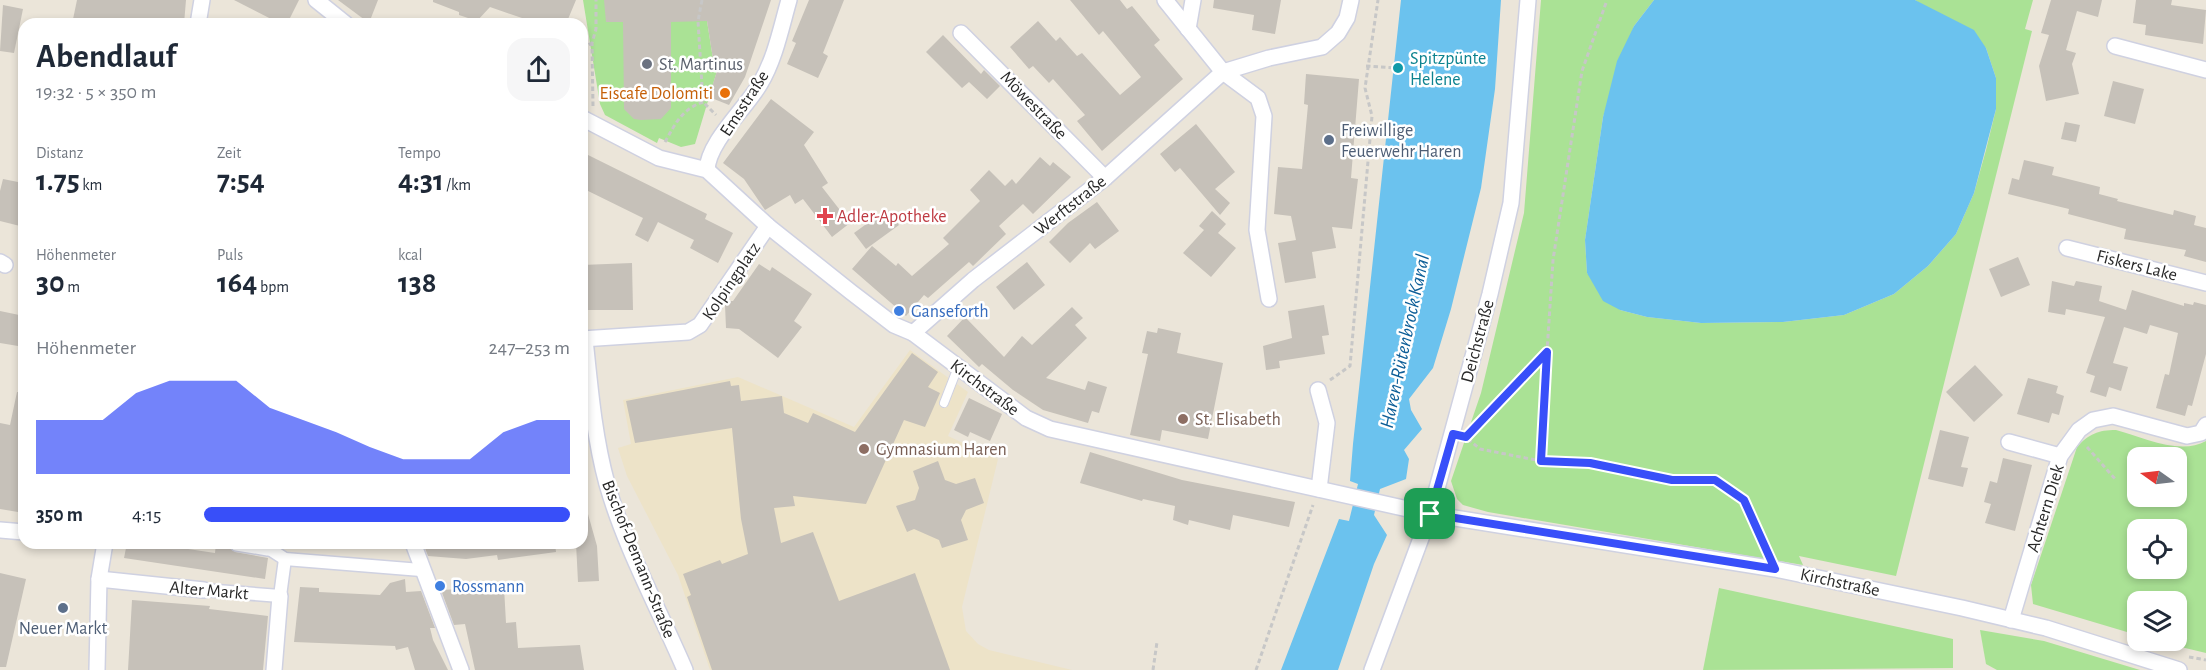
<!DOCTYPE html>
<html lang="de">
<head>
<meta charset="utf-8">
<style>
  body { margin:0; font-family:"Alegreya Sans",sans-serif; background:#f6f6f7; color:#1f2937; height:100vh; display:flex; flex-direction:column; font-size:22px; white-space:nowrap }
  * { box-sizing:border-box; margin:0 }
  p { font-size:20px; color:#747a83 }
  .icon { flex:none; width:33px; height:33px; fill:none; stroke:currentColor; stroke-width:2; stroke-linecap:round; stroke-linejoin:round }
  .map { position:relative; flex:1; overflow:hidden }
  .side { position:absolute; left:18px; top:18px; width:570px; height:531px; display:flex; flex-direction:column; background:#fff; border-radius:18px; box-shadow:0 3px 9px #0003 }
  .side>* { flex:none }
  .needle { width:39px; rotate:284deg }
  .buttons { position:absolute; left:2127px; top:447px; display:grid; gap:12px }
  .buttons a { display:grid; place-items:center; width:60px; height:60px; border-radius:12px; background:#fff; box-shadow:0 3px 9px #0003; font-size:30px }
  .pin { position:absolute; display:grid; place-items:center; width:51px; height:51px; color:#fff; margin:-26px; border-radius:12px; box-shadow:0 3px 9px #0006 }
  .round { display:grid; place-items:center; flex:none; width:63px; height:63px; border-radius:18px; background:#f6f6f7 }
  .summary { display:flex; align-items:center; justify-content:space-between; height:102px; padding:0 18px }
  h1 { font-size:33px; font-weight:700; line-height:45px }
  .figures { display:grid; grid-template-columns:repeat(3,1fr); gap:9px; height:102px; padding:6px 18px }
  .figures div { display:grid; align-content:center }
  .figures b { font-size:30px; font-weight:700 }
  .figures small { font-size:16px; font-weight:400 }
  .figures p { font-size:16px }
  .chart { height:168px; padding:12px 18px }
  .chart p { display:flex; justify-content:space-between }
  .chart svg { width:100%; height:108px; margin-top:6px; fill:#384ff9; opacity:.7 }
  ul { padding:0 18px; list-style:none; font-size:20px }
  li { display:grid; grid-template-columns:96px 72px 1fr; align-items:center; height:45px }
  li i { height:15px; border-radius:8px; background:#384ff9 }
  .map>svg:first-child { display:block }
</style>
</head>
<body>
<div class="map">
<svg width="2206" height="670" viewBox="0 0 2206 670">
  <rect width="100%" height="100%" fill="#ebe5d9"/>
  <path fill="#ede3c8" d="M910,350L968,392L948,436L998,459L962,607L966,631L978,644L989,650L1072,670H710L678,575L627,476L618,448L631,444L623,400L738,377L854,427Z"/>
  <g fill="#aae295" fill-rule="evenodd">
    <path d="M583,0H711L707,21L713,59L720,61L695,144L681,147L659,138L657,143L605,115L600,104Z"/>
    <path d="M1541,0H1654L1634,26L1603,117L1585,240L1587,273L1620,310L1647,317L1701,323L1783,322L1844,315L1894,294L1928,266L1956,234L1974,193L1986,150L1996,109V78L1986,48L1915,0H2033L2025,29L2032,31L1896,576L1799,556L1803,565L1488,512L1463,505L1457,499L1451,481L1481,393L1524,213Z"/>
    <path d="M2116,430C2143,437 2180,456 2206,441V653L2156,641L2176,640V602H2138L2137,635L2033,604L2031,585L2077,447C2089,434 2098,430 2116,430ZM2138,458H2176V496H2138ZM2138,530H2176V568H2138Z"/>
    <path d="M1719,588L1953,639V668L1703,670Z"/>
    <path d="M1980,630L2044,641L2140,670H1997L1986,664Z"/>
  </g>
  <g fill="#6bc2ee">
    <path d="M1401,0H1501L1495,89L1481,188L1451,309L1433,368L1409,399L1411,410L1422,429L1404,450L1409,459L1406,479L1380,489L1374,515L1387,535L1374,564L1338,670H1281L1339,519L1349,521L1358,484L1350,481L1353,444Z"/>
    <path d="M1654,0H1915L1974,30L1986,48L1996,78V109L1974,193L1956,234L1928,266L1894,294L1844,315L1783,322L1701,323L1647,317L1620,310L1603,301L1587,273L1585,240L1603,117L1617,61L1634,26Z"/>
  </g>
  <g fill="#c6c1b9">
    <path d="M77,0H186L184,24H72Z"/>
    <path d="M234,0H299L287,24H281Z"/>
    <path d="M338,0H378L369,23Z"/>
    <path d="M433,0H576L566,24H520L522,18L490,7L477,21L459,15V12L433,2Z"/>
    <path d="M604,0H771L745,77L729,105L709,97L720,61L713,59L707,21L671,22V108L661,119L641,120L634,119L624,109L623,22H606Z"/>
    <path d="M809,0H844L823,53L828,56L818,78L787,64L796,43L792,41Z"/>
    <path d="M1070,0H1120L1127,9L1132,6L1160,40L1154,45L1183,79L1102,151L1077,121L1085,115L1053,79L1049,83L1033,66L1029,69L1010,47L1038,21L1056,41L1060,37L1077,56L1082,53L1120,95L1141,77L1103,31L1099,35Z"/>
    <path d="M1214,0H1281L1275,34L1252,30L1254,15L1213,8Z"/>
    <path d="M2051,0H2102L2098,17L2077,11L2066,50L2076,53L2072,64L2079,94L2046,101L2039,66L2049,35L2041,33Z"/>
    <path d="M2136,0H2172L2171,5L2206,10L2203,44L2145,35L2146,25L2133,23Z"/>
    <path d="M3,5L23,9L14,53L0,51Z"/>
    <path d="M943,35L981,74L984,70L1000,86L987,99L969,82L962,88L926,52Z"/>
    <path d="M1306,74L1359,79L1351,178L1358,179L1352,229L1332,227L1336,248L1312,252L1316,278L1285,283L1278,243L1296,240L1291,216L1274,214L1278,167L1302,169L1308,105L1304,104Z"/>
    <path d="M2113,81L2144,89L2135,124L2104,116Z"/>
    <path d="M771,99L814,132L804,145L828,183L822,187L850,223L832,237L803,199L795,204L790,195L765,210L744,179L723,163Z"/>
    <path d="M2065,122L2080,125L2076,142L2061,139Z"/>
    <path d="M1196,124L1235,172L1215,189L1230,203L1220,215L1180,168L1175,172L1160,154Z"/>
    <path d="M582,152L707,214L705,219L733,233L718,263L690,248L694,240L658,222L648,242L635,235L643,218L582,188Z"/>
    <path d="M1040,157L1050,166L1053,162L1071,177L1033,214L1023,204L999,226L1006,234L973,266L969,262L928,298L924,295L906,316L852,269L872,246L896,266L898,263L912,276L949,244L943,238L980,201L970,190L989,170L1005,186L1012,179L1016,184Z"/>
    <path d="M2024,160L2054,167L2052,175L2100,187L2099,194L2118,199L2117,201L2173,215L2174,210L2196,216L2194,225L2206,228V262L2184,256L2186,250L2124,239L2126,229L2068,214L2069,209L2008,194L2012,178L2019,180Z"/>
    <path d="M3,179L23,183L20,196L24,197V227L0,221V191Z"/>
    <path d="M1097,202L1119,231L1095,249L1090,243L1070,263L1049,242L1068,223Z"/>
    <path d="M887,209L899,225L866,249L854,233Z"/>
    <path d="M1212,211L1226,224L1218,233L1236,248L1211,277L1183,253L1204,230L1199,226Z"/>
    <path d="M2018,257L2030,285L2001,297L1989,269Z"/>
    <path d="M1027,262L1045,285L1014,310L996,287Z"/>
    <path d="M632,263L633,310H582V265Z"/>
    <path d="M759,264L770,271L772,267L812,294L794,321L802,327L778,358L739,329L726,328L725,305L728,301H733Z"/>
    <path d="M2052,281L2074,286L2076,281L2102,286L2099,301L2126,310L2132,290L2184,306V303L2193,305L2194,302L2206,305V354L2192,406L2188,405L2185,416L2156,408L2165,374L2169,375L2178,333L2150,325L2147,334L2124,327L2113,363L2128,367L2121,391L2109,387L2106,397L2090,392L2095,376L2086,373L2105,317L2066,309L2065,315L2048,312Z"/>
    <path d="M1324,305L1329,335L1322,336L1325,354L1279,361L1280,368L1266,370L1263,346L1292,338L1288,311Z"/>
    <path d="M1072,307L1083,318L1075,325L1087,338L1046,378L1085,390L1088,381L1107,387L1099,413L1092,411L1088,423L1043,410L1013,390L982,364L979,367L947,336L965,317L1004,357L1022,336L1032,345Z"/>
    <path d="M0,311L24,316V347L0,343Z"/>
    <path d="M1158,328L1181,333L1177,353L1223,363L1208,439L1162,430L1160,441L1130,435L1148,354L1142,353L1147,331L1157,333Z"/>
    <path d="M912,353L938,372L928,387L940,393L925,427L904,420L866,504L793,496L795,506L774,508L781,543L813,532L839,601L915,573L950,670H712L687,597L691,595L683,574L720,560L722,564L748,554L741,519L732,428L635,443L626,401L730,381L731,386L739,385L741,401L782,396L784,413L808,423L813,413L855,432Z"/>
    <path d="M1975,365L2003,395L1974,422L1946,392Z"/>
    <path d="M2028,378L2058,386L2056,393L2064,396L2059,415L2052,413L2049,423L2017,414Z"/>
    <path d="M17,392H24V513L0,509V423L10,425Z"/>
    <path d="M969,398L1002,414L990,441L970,432L968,437L954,430Z"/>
    <path d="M1940,430L1969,437L1961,467L1968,468L1963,487L1928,479Z"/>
    <path d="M1090,452L1182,480L1295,502L1289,527L1233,515L1230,530L1189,520L1188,525L1173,520L1175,506L1143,499L1142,501L1080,483Z"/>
    <path d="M2003,458L2032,465L2015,531L1985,523L1991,504L1984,502L1990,481L1997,483Z"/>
    <path d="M938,461L945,480L956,484L975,478L984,503L966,510L961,520L968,540L942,548L939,540L914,529L907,532L896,506L915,500L919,488L913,471Z"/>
    <path d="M586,507L597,546L599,581L578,582L576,543H582V508Z"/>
    <path d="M127,543H148L215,553L216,543H227L235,552L268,558L265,579L124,558Z"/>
    <path d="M423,543H555L556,552L498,560L497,555L466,559L428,556Z"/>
    <path d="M0,573L26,579L6,667H0Z"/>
    <path d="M405,579L406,592L421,591L435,628H430L433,640L448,670H415L408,647L396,650L395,646L294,642L300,587L319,588V592L380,595L390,583Z"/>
    <path d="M504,587L506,623L516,622L518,648L580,645L584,670H475L465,624L454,625L441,590Z"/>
    <path d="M132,600L210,606L209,609L268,616L263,670H128Z"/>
  </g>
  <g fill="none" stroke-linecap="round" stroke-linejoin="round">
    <defs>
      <path id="service" d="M944,403L958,367"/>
      <g id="pedestrian">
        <path d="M268,548L285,559L421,570"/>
        <path d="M204,590L280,596L285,559"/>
      </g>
      <g id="minor">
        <path d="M316,0L346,24"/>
        <path d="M1165,0L1223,72L1258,98L1264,116L1257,230L1269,299"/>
        <path d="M198,24L202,0"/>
        <path d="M1188,29L1193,0"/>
        <path d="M961,33L1105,178"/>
        <path d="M2115,46L2206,70"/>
        <path d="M582,118L659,158L707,170L768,226L851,292L894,325L913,333L1026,418L1050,429L1430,514L1775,569L1962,608L2046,628L2179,670"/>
        <path d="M707,170C708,142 746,108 760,84C775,59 781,28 789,0"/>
        <path d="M2067,248L2206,283"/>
        <path d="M0,262L5,265"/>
        <path d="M913,333L973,280L1105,178L1223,72L1269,58L1322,47L1338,33L1347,18L1351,0"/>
        <path d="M582,339L688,332L700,325L768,226"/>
        <path d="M585,339C590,388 594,436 607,484C625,548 659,609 685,670"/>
        <path d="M1318,390L1327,423L1319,489"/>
        <path d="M2009,442L2060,456"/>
        <path d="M0,530L24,532"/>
        <path d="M237,543L268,548"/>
        <path d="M413,543L461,670"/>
        <path d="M99,579L204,590"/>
        <path d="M2011,620L2060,456L2079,430L2093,420L2113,416L2187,436L2201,433L2206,425"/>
        <path d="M97,670L99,579L105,543"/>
        <path d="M274,670L280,596"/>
        <path d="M1372,670L1430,514L1490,294L1511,203L1528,0"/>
      </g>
    </defs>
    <use href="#service" stroke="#cfd1e1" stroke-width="10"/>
    <use href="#pedestrian" stroke="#cfd1e1" stroke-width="15"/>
    <use href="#minor" stroke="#cfd1e1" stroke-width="18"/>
    <g stroke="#c7c7c7" stroke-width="3" stroke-dasharray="4.5 3" stroke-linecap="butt">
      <path d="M702,0L698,21L703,102L716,115"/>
      <path d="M390,24L406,21L417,24"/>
      <path d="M582,48L592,43"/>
      <path d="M1366,66L1398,68"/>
      <path d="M593,106L592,43L596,29V0"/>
      <path d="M665,142C675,124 682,109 703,102"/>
      <path d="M1330,380L1350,366L1372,116L1365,88L1378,0"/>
      <path d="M1469,435L1547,352L1553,260L1582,71L1607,0"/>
      <path d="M1468,439L1480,449L1541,461L1590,463L1672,480H1715L1744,500L1767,551"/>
      <path d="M2087,447L2116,480"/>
      <path d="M1541,461L1547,353"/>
      <path d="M2189,657L2206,660"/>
      <path d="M1153,670L1157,642"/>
      <path d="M1256,670L1313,505"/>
    </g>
    <use href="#service" stroke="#fff" stroke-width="8"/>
    <use href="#pedestrian" stroke="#fff" stroke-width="12"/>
    <use href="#minor" stroke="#fff" stroke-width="15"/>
  </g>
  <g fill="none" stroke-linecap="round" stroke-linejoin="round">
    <defs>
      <path id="route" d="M1547,352L1541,461L1590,463L1672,480H1715L1744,500L1775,569L1430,514L1453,434L1466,437Z"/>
    </defs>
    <use href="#route" stroke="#fff" stroke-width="12"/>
    <use href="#route" stroke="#384ff9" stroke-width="8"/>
  </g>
  <circle fill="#6b7280" stroke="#fff" stroke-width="2" cx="647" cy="64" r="6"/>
  <circle fill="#0f9aa8" stroke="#fff" stroke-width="2" cx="1398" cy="68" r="6"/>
  <circle fill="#e8710a" stroke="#fff" stroke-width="2" cx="725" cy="93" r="6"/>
  <g fill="#5c6f8a" stroke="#fff" stroke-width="2">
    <circle cx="1329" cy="140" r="6"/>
    <circle cx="63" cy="608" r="6"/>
  </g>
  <path fill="#e0444e" stroke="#fff" stroke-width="2" d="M822 207h6v6h6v6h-6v6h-6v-6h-6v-6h6z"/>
  <g fill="#3f7fe0" stroke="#fff" stroke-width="2">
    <circle cx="899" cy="311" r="6"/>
    <circle cx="440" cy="586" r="6"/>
  </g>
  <g fill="#8d6e63" stroke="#fff" stroke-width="2">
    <circle cx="1183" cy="419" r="6"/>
    <circle cx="864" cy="449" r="6"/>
  </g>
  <g text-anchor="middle" stroke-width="5" stroke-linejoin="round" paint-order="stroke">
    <g font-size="18" fill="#0d838f" stroke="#fff" text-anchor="start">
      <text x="1410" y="64">Spitzpünte<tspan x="1410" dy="21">Helene</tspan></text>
    </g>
    <g font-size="18" fill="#5b616d" stroke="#fff" text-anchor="start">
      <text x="659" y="70">St. Martinus</text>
    </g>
    <g font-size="18" fill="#c56008" stroke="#fff" text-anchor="end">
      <text x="713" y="99">Eiscafe Dolomiti</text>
    </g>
    <g font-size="18" fill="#282828" stroke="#fff">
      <text transform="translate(744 103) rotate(-57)" y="6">Emsstraße</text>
      <text transform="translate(1034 105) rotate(46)" y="6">Möwestraße</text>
      <text transform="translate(1070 205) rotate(-38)" y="6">Werftstraße</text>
      <text transform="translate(2137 265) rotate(14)" y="6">Fiskers Lake</text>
      <text transform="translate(731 281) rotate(-56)" y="6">Kolpingplatz</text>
      <text transform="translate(1477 341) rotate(-75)" y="6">Deichstraße</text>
      <text transform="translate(985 387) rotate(37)" y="6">Kirchstraße</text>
      <text transform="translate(2045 508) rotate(-73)" y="6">Achtern Diek</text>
      <text transform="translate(639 559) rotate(68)" y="6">Bischof-Demann-Straße</text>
      <text transform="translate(1840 582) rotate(12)" y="6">Kirchstraße</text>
      <text transform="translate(209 590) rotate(5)" y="6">Alter Markt</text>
    </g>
    <g font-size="18" fill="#4e5e75" stroke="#fff" text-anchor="start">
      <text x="1341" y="136">Freiwillige<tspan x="1341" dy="21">Feuerwehr Haren</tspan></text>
      <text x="63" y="634" text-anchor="middle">Neuer Markt</text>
    </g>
    <g font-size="18" fill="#be3a42" stroke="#fff" text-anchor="start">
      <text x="837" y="222">Adler-Apotheke</text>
    </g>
    <g font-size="18" fill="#366cbe" stroke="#fff" text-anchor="start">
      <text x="911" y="317">Ganseforth</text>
      <text x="452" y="592">Rossmann</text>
    </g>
    <g font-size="18" fill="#785e54" stroke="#fff" text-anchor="start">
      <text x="1195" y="425">St. Elisabeth</text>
      <text x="876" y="455">Gymnasium Haren</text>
    </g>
    <g font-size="20" font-style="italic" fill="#0d5e97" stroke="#fff">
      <text transform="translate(1404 341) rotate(-78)" y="7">Haren-Rütenbrock Kanal</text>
    </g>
  </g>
</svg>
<div class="buttons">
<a><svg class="needle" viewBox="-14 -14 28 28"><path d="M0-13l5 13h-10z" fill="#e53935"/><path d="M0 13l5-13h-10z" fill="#747a83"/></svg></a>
<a><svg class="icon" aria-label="locate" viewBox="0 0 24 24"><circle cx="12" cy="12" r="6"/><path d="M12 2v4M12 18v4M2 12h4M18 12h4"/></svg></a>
<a><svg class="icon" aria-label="layers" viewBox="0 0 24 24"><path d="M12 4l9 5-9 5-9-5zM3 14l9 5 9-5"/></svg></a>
</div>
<div class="pin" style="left:1430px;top:514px;background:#1e9e55"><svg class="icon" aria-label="arrive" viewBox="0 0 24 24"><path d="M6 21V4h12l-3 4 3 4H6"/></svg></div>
<section class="side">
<div class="summary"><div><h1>Abendlauf</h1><p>19:32 · 5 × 350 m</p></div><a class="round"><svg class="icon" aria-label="share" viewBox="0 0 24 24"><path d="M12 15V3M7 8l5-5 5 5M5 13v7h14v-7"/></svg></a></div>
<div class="figures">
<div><p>Distanz</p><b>1.75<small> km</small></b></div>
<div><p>Zeit</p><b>7:54</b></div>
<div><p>Tempo</p><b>4:31<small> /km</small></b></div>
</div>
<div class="figures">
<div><p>Höhenmeter</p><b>30<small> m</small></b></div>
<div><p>Puls</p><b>164<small> bpm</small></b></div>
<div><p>kcal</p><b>138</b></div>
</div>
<div class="chart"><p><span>Höhenmeter</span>247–253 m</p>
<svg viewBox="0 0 160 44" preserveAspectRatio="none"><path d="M0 44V22L10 22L20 22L30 11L40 6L50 6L60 6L70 17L80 22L90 27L100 33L110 38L120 38L130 38L140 27L150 22L160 22V44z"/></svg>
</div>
<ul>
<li><b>350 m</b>4:15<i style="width:100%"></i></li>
</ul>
</section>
</div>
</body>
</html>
